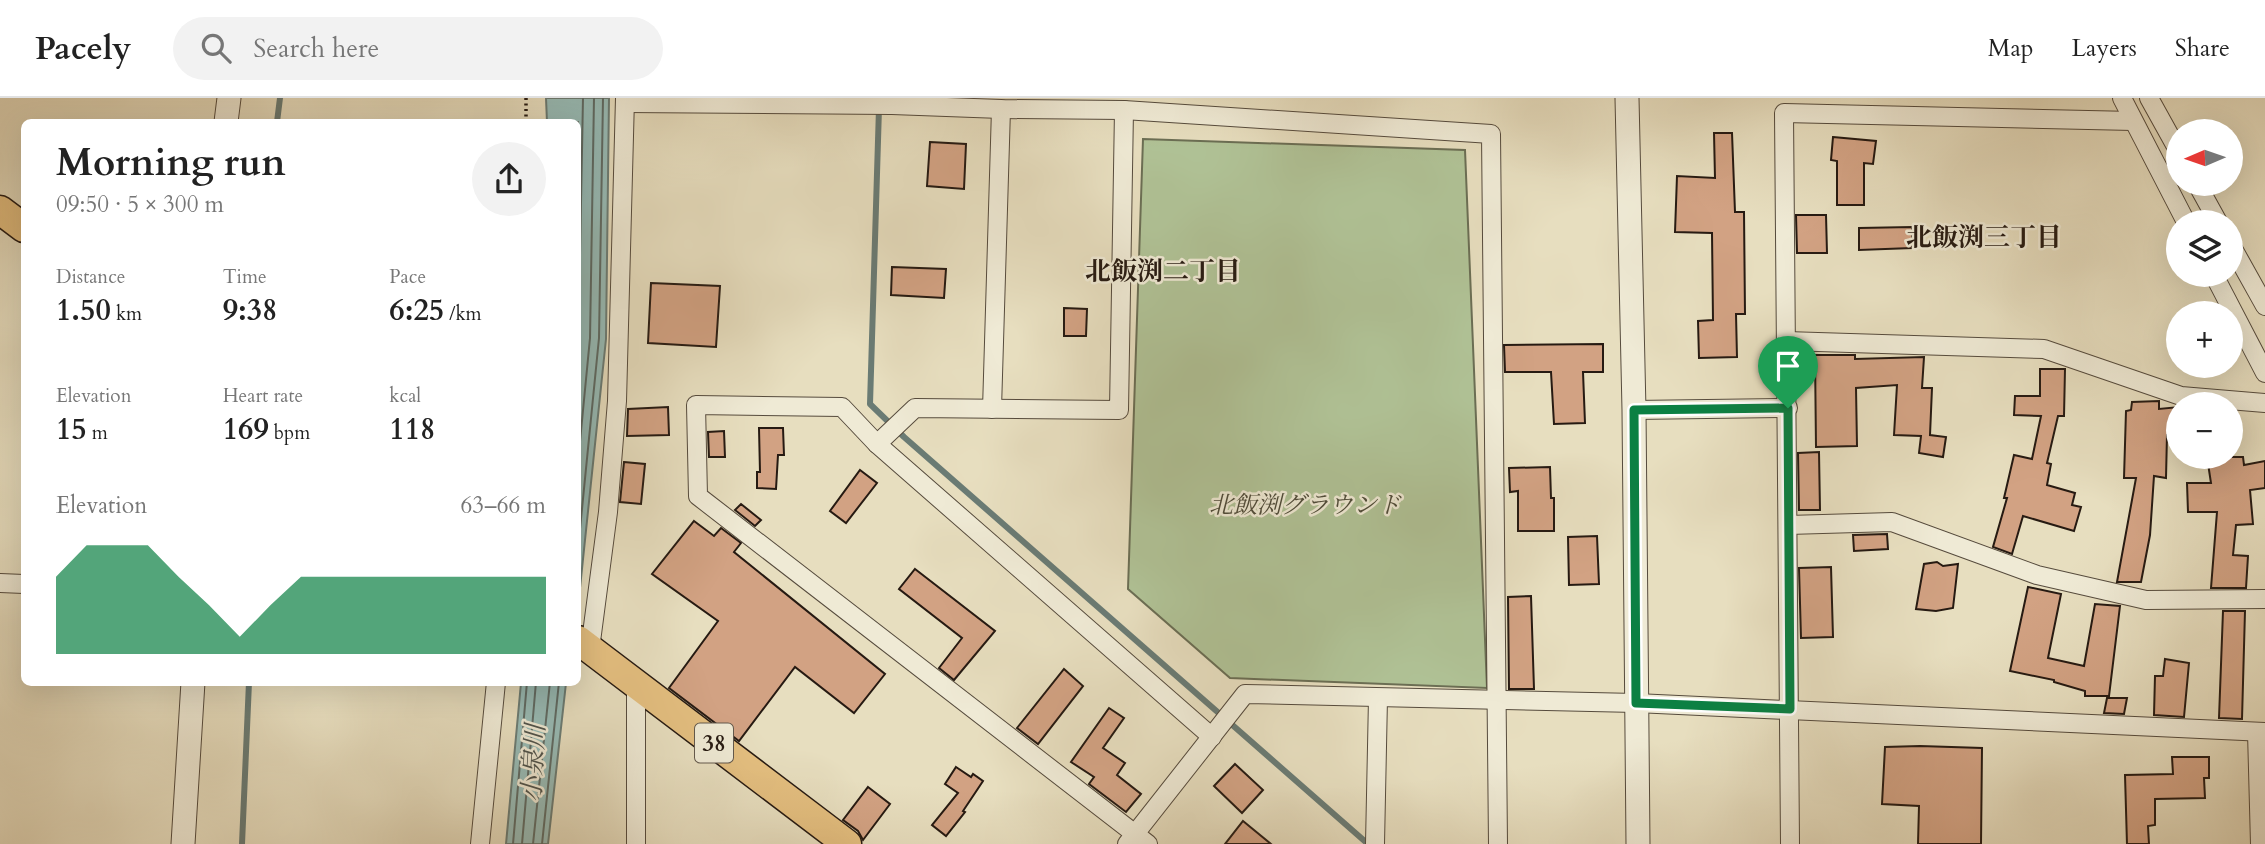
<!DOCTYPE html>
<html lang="en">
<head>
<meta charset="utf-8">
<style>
  body { margin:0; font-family:Cardo,"Noto Serif JP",serif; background:#f2f2f2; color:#222; height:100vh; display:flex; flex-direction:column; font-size:26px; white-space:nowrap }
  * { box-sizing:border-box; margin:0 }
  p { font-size:23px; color:#767676 }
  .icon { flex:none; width:38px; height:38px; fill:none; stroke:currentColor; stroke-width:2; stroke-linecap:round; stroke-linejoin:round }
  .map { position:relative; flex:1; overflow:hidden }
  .side { position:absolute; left:21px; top:21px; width:560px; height:567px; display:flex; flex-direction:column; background:#fff; border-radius:10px; box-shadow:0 7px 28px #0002 }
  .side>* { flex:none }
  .needle { width:46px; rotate:268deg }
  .tools { position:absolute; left:2166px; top:21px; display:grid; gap:14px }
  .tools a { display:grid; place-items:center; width:77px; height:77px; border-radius:50%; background:#fff; box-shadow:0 7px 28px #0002; font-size:35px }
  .pin { position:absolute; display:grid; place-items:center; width:60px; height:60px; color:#fff; margin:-72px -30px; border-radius:50% 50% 50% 0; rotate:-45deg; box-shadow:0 0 7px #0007 }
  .pin .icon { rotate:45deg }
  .round { display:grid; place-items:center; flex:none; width:74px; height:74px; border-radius:37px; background:#f2f2f2 }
  .head { display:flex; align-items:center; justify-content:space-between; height:119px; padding:0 35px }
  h1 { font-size:38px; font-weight:600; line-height:52px }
  .figures { display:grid; grid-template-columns:repeat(3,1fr); gap:10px; height:119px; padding:7px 35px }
  .figures div { display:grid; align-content:center }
  .figures b { font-size:30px; font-weight:600 }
  .figures small { font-size:19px; font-weight:400 }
  .figures p { font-size:19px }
  .chart { height:196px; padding:14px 35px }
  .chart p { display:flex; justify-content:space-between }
  .chart svg { width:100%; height:126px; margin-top:7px; fill:#0b8043; opacity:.7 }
  header { display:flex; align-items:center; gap:42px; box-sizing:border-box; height:98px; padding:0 35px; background:#fff; border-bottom:2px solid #e0e0e0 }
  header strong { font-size:33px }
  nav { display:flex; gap:38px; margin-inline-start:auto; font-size:24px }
  .search { width:490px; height:63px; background:#f2f2f2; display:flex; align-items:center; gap:18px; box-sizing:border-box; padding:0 24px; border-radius:38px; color:#767676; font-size:26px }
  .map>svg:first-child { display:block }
</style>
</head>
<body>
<header>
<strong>Pacely</strong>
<div class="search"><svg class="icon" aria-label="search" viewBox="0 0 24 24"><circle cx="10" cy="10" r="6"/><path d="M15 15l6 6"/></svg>Search here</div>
<nav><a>Map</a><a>Layers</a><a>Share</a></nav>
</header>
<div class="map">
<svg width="2265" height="746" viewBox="0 0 2265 746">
  <rect width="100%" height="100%" fill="#e7debf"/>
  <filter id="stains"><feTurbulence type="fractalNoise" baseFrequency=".00286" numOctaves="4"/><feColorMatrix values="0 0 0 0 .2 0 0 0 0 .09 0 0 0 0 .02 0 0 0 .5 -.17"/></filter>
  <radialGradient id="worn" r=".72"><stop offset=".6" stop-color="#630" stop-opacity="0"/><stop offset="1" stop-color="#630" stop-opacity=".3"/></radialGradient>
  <path fill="#b0c296" stroke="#6b6e54" stroke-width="2" d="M1143,41L1465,52L1487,590L1230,580L1128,491Z"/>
  <g fill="#97bbb6" stroke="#6a7b74" stroke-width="2">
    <path d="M546,0H609L606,241L578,509V24H547Z"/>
    <path d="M521,585H566L548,746H506Z"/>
  </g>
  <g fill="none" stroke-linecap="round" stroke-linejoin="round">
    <g stroke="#5e6a64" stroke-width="2">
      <path d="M578,261L583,0"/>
      <path d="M578,364L590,240L594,0"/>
      <path d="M578,451L599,240L603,0"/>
      <path d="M513,746L527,584"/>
      <path d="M522,746L536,584"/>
      <path d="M533,746L550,584"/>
      <path d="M542,746L559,584"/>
    </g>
    <g stroke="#6a7b74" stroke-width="6">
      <path d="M879,10L870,306L904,339L1368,746"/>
      <path d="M277,24L280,0"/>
      <path d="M242,746L249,584"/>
    </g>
  </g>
  <g fill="#d2a283" stroke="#261a12" stroke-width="2">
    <path d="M1714,35H1732L1735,114H1744L1745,216H1736L1737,259L1699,260L1698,223L1713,222L1712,135L1675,134L1677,78L1715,80Z"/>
    <path d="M1833,39L1876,43L1873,66L1864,65V107H1837V63L1831,62Z"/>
    <path d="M930,44L966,46L964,91L927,88Z"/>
    <path d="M1796,117H1826L1827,155H1797Z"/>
    <path d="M1912,129V150L1859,152V130Z"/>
    <path d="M892,169L946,171L944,200L891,197Z"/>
    <path d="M651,185L720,188L716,249L648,245Z"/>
    <path d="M1064,210L1087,211L1086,238H1064Z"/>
    <path d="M1603,246V274H1583L1585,325L1554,326L1551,274H1505L1504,247Z"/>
    <path d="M1815,257H1855V261L1924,259L1922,290H1932L1930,337L1946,339L1943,359L1919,355L1921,338L1894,337L1897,287L1856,290L1857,348L1816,349Z"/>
    <path d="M2040,271H2065L2064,318H2058L2047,365L2051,366L2047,387L2075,395L2072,407L2081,409L2074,433L2023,418L2012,456L1993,449L2007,400H2004L2014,357L2032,361L2041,318L2014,317L2015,298H2040Z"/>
    <path d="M2159,303V311L2179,309V337H2167L2166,380L2154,378L2150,437L2141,484H2117L2136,380H2124L2126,313L2131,312L2132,304Z"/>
    <path d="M668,309L669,337L627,338L628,311Z"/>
    <path d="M759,330H783L784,357H778L776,391L757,390V374H760Z"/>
    <path d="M724,333L725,359H709L708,334Z"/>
    <path d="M1819,354L1820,412H1799L1798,355Z"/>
    <path d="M2207,359H2243L2244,367L2265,363V390L2250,392L2253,426L2236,427L2233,457L2248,458L2246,490H2211L2217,414H2188L2187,385H2211Z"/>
    <path d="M624,364L645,366L641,406L620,404Z"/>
    <path d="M1550,369L1551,400H1554V433H1518V393L1510,394L1509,370Z"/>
    <path d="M860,372L877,385L846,425L830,413Z"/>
    <path d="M741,406L761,422L755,428L735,412Z"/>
    <path d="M694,423L714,438L721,430L741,445L734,454L885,576L854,615L795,569L739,643L669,590L718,523L652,476Z"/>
    <path d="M1887,436L1888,451L1854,453L1853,437Z"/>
    <path d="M1597,438L1599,486L1569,487L1568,439Z"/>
    <path d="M1937,464L1943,468L1958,466L1953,510L1936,513L1916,511L1924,466Z"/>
    <path d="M1831,469L1833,539L1801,540L1799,470Z"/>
    <path d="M915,471L995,533L954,582L939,570L962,540L899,491Z"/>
    <path d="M2028,489L2061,496L2048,560L2084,568L2095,506L2120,508L2109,598H2085V593L2054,584V582L2010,573Z"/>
    <path d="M1531,498L1534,591H1509L1508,499Z"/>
    <path d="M2223,513H2245L2242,621L2219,620Z"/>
    <path d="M2165,561L2189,565L2184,619L2154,617L2155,578H2163Z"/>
    <path d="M1064,571L1083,588L1038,646L1017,630Z"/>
    <path d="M2107,600H2127L2124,616L2104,615Z"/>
    <path d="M1109,610L1124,620L1103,650L1125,665L1117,677L1141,696L1126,714L1089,686L1094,679L1071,664Z"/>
    <path d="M1920,648L1982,650L1981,746H1918L1919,708L1882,706L1885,649Z"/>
    <path d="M2172,659H2209V680H2204L2205,700L2155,701V727L2148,728L2149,746H2127L2125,677L2173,676Z"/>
    <path d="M1235,666L1263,692L1242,715L1214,688Z"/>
    <path d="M956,669L971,679L973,676L983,683L963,713L965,714L946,738L932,727L958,695L945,686Z"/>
    <path d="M868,689L890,706L863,742L858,733L843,722Z"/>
    <path d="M1243,723L1271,746H1225Z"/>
  </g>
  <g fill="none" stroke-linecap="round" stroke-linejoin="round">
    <defs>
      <g id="minor">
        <path d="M2122,0L2186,124"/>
        <path d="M2149,0L2179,54"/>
        <path d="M625,5L892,7L1001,11L1124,12L1491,36L1498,746"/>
        <path d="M2197,86L2218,124"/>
        <path d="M2231,147L2265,208"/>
        <path d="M2214,177L2265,275"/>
        <path d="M1786,243L2044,251L2181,298L2265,305"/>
        <path d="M992,311L1001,11"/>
        <path d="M1634,312L1788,310"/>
        <path d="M877,346L915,310L1119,312L1124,12"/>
        <path d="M1788,427L1892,424L2037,477L2146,502L2265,501"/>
        <path d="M0,485L24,486"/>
        <path d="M590,551L608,414L617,303L625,0"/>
        <path d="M636,586V746"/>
        <path d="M2257,634L2260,746"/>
        <path d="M480,746L496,584"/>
        <path d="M1127,746L1245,596L1636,605L2265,634"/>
        <path d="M1148,746L698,398L696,307L842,309L877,346L1212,639"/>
        <path d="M1375,746L1378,600"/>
        <path d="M1790,746L1784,15L2133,23"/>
      </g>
      <g id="tertiary">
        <path d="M1627,0L1634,312L1638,746"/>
        <path d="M226,24L229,0"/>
        <path d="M183,746L193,584"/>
      </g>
      <g id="primary">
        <path d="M0,112L24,130"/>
        <path d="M578,542L847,746"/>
      </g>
    </defs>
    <use href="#minor" stroke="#564b3d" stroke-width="20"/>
    <use href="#tertiary" stroke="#564b3d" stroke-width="25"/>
    <use href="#primary" stroke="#261a12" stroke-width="31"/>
    <path stroke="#261a12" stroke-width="3.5" stroke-dasharray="2 3.5" stroke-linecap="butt" d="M526,24V0"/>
    <use href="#minor" stroke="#efead5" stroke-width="18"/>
    <use href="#tertiary" stroke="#efead5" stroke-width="23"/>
    <use href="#primary" stroke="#e4bf80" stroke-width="28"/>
  </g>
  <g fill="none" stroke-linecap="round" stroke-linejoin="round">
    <defs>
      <path id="route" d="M1788,310L1790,611L1636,605L1634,312Z"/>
    </defs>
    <use href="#route" stroke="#fff" stroke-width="14"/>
    <use href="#route" stroke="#0b8043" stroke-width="9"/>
  </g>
  <g text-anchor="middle" stroke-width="5" stroke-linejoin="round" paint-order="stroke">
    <rect fill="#efead5" stroke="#62584c" stroke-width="2" x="695" y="625.5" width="38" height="39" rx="5"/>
    <g font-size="23" font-weight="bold" fill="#261a12">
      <text x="714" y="653">38</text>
    </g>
    <g font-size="24" font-style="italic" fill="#4f4c3a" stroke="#efead5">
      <text x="1305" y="415">北飯渕グラウンド</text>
    </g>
    <g font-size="26" font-weight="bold" fill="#261a12" stroke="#efead5">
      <text x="1984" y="148">北飯渕三丁目</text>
      <text x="1163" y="182">北飯渕二丁目</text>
    </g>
    <g font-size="26" font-style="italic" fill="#4e524b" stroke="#efead5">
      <text transform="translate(533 665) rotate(-87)" y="9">小泉川</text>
    </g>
  </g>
  <rect width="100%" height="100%" filter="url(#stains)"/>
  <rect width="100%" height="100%" fill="url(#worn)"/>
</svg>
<div class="tools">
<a><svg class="needle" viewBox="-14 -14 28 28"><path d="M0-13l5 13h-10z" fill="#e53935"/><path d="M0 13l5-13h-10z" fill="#767676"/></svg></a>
<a><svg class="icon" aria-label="layers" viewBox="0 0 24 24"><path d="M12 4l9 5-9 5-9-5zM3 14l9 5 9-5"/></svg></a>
<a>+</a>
<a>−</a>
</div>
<div class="pin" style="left:1788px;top:310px;background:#1e9e55"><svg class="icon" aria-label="arrive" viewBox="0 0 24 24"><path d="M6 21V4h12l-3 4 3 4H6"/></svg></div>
<section class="side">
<div class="head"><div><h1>Morning run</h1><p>09:50 · 5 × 300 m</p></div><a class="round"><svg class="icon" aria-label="share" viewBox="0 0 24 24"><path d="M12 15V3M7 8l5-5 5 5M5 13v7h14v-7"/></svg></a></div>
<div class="figures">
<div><p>Distance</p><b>1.50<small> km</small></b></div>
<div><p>Time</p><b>9:38</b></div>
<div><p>Pace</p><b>6:25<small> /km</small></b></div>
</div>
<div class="figures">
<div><p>Elevation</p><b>15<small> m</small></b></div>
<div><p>Heart rate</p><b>169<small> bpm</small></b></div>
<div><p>kcal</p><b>118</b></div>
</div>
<div class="chart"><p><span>Elevation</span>63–66 m</p>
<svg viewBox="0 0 160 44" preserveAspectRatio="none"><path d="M0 44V17L10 6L20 6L30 6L40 17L50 27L60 38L70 27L80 17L90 17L100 17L110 17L120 17L130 17L140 17L150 17L160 17V44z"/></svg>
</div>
</section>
</div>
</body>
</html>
